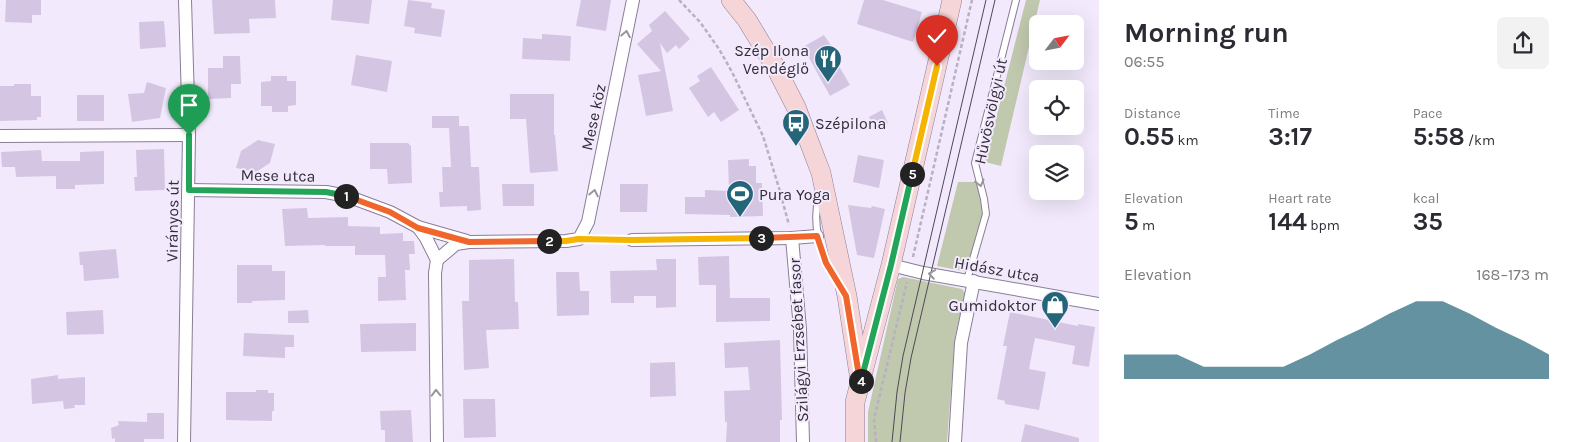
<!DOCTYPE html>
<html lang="en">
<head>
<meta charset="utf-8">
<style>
  body { margin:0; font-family:Karla,sans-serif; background:#f2f2f3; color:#2b2b33; height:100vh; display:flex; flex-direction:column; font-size:19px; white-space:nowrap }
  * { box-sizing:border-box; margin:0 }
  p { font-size:16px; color:#7c7c81 }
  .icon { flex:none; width:28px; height:28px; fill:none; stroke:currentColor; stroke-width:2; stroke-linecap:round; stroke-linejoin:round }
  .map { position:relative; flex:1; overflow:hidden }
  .side { display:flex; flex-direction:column; background:#fff; width:475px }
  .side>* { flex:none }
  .needle { width:32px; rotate:58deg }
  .tools { position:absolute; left:1029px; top:15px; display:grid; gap:10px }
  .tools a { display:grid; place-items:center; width:55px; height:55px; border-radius:8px; background:#fff; box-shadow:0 5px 20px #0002; font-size:25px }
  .pin { position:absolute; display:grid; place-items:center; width:42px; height:42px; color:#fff; margin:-51px -21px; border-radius:50% 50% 50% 0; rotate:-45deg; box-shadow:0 0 5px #0007 }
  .pin .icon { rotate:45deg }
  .km { position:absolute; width:25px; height:25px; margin:-12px; border-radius:50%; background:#222; color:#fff; font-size:14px; line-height:25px; text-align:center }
  .round { display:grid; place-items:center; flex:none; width:52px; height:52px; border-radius:8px; background:#f2f2f3 }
  .head { display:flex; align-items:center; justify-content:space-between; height:85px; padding:0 25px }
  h1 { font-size:28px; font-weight:700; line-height:38px }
  .stats { display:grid; grid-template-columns:repeat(3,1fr); gap:8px; height:85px; padding:5px 25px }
  .stats div { display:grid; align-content:center }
  .stats b { font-size:25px; font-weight:700 }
  .stats small { font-size:14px; font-weight:400 }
  .stats p { font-size:14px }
  .chart { height:140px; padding:10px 25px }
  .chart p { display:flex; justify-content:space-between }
  .chart svg { width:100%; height:90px; margin-top:5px; fill:#246579; opacity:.7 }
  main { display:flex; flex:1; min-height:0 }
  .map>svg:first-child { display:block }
</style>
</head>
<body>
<main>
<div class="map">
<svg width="1099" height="442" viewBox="0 0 1099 442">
  <rect width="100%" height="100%" fill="#f2eafc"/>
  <g fill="#c0c8ae">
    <path d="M1026,0H1040L1001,166L985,162Z"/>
    <path d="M958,182H977L983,213L969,272L937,266Z"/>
    <path d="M903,277L962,289L965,293L955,337L947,442H868V412L898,279Z"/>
  </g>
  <g fill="#d4c6e3">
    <path d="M6,0H41V15H32V23L5,22Z"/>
    <path d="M212,0H275L276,18L249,19L250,33L214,34Z"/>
    <path d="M333,0H372L369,24L331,20Z"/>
    <path d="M408,0L432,3L431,8L445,10L441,37L414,33L415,28L404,26Z"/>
    <path d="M581,0H611L606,31L576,26Z"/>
    <path d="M864,0H883L922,12L913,42L857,24Z"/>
    <path d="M665,11L690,39L679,49L676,45L667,53L660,43L673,111L646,116L638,75L661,71L637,44L652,31L649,25Z"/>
    <path d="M164,21L166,47L140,49L139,22Z"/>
    <path d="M542,34L571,36L570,61L522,59L523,38L542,39Z"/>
    <path d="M824,35L832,47L829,49L850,85L830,96L803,47Z"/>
    <path d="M356,55L392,61L387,92L351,85Z"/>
    <path d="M223,56H240L241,84H231V98L208,99V68H223Z"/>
    <path d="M711,67L739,110L721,122L714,112L708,117L689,88L700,81L697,76Z"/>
    <path d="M271,76H287V81H296V105L288,106V112H272V106H261V82L271,81Z"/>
    <path d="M147,82L166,88L160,118L132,122L128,94L144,93Z"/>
    <path d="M14,84H31V96H41V117H37V120L0,121V86H14Z"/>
    <path d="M510,94H554V135H555L558,171L530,173L526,119H510Z"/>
    <rect x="77" y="95" width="27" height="26"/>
    <path d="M882,110L888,123L875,129L869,117Z"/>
    <path d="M432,116H459V126H469L471,167H479L481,210L467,211V206L440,207L439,192H443L442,167H451L449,128H432Z"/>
    <path d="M258,140L275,144L270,163L256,172L236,168L241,151Z"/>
    <path d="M370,143H408L411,146L412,183L388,184L387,169H370Z"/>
    <path d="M164,149L165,190L135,191L134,177H137L136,150Z"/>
    <path d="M41,150L42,161H80V152L104,151V184L75,185V189H56V176L16,177L15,167H2L1,152Z"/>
    <path d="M858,155L884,160L879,188L853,182Z"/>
    <path d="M749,159V166H756V183H762L763,216L730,217V215L685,214V197H705V190L729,191L728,160Z"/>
    <path d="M502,184H534V206H503Z"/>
    <path d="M620,184H648L647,212H620Z"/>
    <path d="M848,205L871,208L872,206L885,209L874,258L857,255Z"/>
    <path d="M307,208L308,218L348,217V226L380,227V234L403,233V241H414L415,254H409L410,270H405L406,300L378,301V277H386L385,255H355V246H325V245L285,246L282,209Z"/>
    <path d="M116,249L119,278L84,281L83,265H80L79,252Z"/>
    <path d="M729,256L730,298H770V321L716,322V285H699L698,257Z"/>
    <path d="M514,259L515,302H518L519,329L486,330L489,368L464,370L462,301H469V260Z"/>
    <path d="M656,259H676V307L656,308V296H634V303H611L610,271L657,270Z"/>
    <path d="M237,265H272V271H285V300L252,301V303H237Z"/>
    <path d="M556,272H579L580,291H589V315L557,316Z"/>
    <path d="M103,310L104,334L67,335L66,312Z"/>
    <path d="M308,310L309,323H288V311Z"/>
    <path d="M1010,312L1078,326V324L1095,327L1089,367L1072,364L1075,346L1035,338L1029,369L1046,372L1039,410L1005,404V401L997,399L1007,346H1003Z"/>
    <path d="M416,323V351L361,352L360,324Z"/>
    <path d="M244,333L294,335V347H285V358L243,356Z"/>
    <path d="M780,340L782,420H780V442H726L727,422H725L724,391L750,390L748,367L725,368L724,343Z"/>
    <path d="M675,362L676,396L650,397V363Z"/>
    <path d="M58,375V379L85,377V405H74L75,408L64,409L63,401L32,404L31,379Z"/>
    <path d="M256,390H268V393H274V411H272V421L226,420V392H256Z"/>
    <path d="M463,399H495L496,437L464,438Z"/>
    <path d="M411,410L413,442H385V430H381L380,411Z"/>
    <path d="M147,413H164V439H144V442H115V438L112,439L111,428L119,425L118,421L147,422Z"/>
    <path d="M1025,424L1079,438V442H1021Z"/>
  </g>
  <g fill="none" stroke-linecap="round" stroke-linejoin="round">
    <defs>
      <g id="lane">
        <path d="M819,195C811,225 820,253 836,280"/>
        <path d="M967,280L986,214L984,199L975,163L1016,0"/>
      </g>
      <g id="street">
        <path d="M0,136L189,135"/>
        <path d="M189,190L326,192L347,196L390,212L418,227L467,241"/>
        <path d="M418,227L426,238L437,260"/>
        <path d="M792,238L800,329L803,442"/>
        <path d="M632,240L792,238L817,236"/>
        <path d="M437,260L456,244L469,242L566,241L579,239L588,222L633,0"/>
        <path d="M891,265L923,273L1099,304"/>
        <path d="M184,442L189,135L185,0"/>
        <path d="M437,442L435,273L437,260"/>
        <path d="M955,442L961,343L974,281"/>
      </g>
      <g id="secondary">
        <path d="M731,0L747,20L776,68L796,107L813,152L821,173L847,296L859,374"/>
        <path d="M855,442V402L891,265L952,0"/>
      </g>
    </defs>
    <use href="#lane" stroke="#8a7d97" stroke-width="8"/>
    <use href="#street" stroke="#8a7d97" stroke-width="14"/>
    <use href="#secondary" stroke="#8a7d97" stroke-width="20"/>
    <g stroke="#b8b1c1" stroke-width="2.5" stroke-dasharray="4 2.5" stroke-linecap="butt">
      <path d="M679,0L700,22L719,49L732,72L763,136L779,188L789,225"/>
      <path d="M594,239L621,240"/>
      <path d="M913,257L972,0"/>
      <path d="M876,442L874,419L907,282"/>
    </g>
    <use href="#lane" stroke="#fff" stroke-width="6"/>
    <use href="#street" stroke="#fff" stroke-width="12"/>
    <use href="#secondary" stroke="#f5d5d7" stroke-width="19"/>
    <g stroke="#4e4855" stroke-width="1">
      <path d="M892,442L897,392L903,356L986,0"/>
      <path d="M900,442L905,393L911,358L995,0"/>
    </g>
  </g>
  <defs><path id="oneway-chevron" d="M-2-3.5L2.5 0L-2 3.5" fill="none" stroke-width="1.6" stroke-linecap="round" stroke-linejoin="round" transform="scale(1.25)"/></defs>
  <g stroke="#99969c">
    <use href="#oneway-chevron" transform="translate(626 34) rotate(-79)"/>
    <use href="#oneway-chevron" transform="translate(980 183) rotate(75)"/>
    <use href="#oneway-chevron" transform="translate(594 193) rotate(-78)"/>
    <use href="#oneway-chevron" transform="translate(932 274) rotate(-171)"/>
    <use href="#oneway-chevron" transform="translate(436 393) rotate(-91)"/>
  </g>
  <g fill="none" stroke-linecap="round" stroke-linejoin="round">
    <defs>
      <path id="split-1" d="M189,135V190L326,192L346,196"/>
      <path id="split-2" d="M346,196L390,212L418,228L469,242L549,241"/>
      <path id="split-3" d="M549,241H566L578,239L632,240L761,238"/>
      <path id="split-4" d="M761,238L817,236L826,263L846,296L860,382L861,381"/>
      <path id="split-5" d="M861,381L891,265L912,174"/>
      <path id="split-6" d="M912,174L937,66"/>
    </defs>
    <use href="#split-1" stroke="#fff" stroke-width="10"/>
    <use href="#split-2" stroke="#fff" stroke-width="10"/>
    <use href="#split-3" stroke="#fff" stroke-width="10"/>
    <use href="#split-4" stroke="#fff" stroke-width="10"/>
    <use href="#split-5" stroke="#fff" stroke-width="10"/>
    <use href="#split-6" stroke="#fff" stroke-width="10"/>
    <use href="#split-1" stroke="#22a559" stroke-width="6"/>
    <use href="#split-2" stroke="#f0652b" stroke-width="6"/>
    <use href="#split-3" stroke="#f5b400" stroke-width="6"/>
    <use href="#split-4" stroke="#f0652b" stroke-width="6"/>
    <use href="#split-5" stroke="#22a559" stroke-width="6"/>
    <use href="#split-6" stroke="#f5b400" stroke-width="6"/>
  </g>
  <defs>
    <symbol id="restaurant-pin" viewBox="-11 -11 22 30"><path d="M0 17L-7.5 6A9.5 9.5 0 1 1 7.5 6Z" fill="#246579" stroke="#f2eafc"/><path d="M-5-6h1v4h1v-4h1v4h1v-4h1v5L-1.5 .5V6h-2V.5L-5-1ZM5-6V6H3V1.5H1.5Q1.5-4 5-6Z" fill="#fff"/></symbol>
    <symbol id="bus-pin" viewBox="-11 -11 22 30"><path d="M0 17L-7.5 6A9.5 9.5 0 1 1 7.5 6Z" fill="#246579" stroke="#f2eafc"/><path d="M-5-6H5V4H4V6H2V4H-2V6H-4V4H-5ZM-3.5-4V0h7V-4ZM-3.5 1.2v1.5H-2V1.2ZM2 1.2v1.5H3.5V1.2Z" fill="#fff"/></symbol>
    <symbol id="stadium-pin" viewBox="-11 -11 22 30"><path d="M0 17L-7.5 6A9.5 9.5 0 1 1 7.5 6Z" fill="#246579" stroke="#f2eafc"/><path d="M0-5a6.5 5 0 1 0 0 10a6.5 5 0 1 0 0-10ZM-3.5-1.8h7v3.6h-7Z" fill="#fff"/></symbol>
    <symbol id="shop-pin" viewBox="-11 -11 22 30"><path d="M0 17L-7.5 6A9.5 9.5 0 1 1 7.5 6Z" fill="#246579" stroke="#f2eafc"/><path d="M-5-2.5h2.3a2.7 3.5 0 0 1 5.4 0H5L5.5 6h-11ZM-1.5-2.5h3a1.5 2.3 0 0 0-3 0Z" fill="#fff"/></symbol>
  </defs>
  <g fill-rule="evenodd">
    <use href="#restaurant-pin" x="812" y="43" width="32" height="43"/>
    <use href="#bus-pin" x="780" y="107" width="32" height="43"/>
    <use href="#stadium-pin" x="724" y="178" width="32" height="43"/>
    <use href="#shop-pin" x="1039" y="289" width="32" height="43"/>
  </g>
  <g text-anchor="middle" stroke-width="4" stroke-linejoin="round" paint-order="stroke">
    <g font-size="16" fill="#332d39" stroke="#f2eafc" text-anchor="end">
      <text x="809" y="56">Szép Ilona<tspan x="809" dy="18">Vendéglő</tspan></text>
      <text x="815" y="129" text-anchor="start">Szépilona</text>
      <text x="759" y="200" text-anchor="start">Pura Yoga</text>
      <text x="1036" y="311">Gumidoktor</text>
    </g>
    <g font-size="16" fill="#332d39" stroke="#f2eafc">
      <text transform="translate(990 111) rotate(-78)" y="6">Hűvösvölgyi út</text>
      <text transform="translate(593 117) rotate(-78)" y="6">Mese köz</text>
      <text transform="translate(278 175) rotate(1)" y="6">Mese utca</text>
      <text transform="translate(172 221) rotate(-89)" y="6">Virányos út</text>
      <text transform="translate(997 269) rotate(10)" y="6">Hidász utca</text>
      <text transform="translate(798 340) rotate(-93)" y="6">Szilágyi Erzsébet fasor</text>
    </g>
  </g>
</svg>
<div class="tools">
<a><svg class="needle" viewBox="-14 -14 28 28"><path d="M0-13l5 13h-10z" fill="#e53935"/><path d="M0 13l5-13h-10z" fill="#7c7c81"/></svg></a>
<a><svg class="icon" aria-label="locate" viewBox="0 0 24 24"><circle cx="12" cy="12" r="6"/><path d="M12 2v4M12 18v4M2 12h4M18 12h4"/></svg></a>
<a><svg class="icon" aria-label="layers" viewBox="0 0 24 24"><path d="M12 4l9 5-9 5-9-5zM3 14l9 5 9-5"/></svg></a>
</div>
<div class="pin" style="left:189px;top:135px;background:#1e9e55"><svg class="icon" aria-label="arrive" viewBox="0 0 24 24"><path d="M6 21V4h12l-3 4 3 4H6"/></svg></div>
<div class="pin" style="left:937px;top:66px;background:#d93025"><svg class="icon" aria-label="check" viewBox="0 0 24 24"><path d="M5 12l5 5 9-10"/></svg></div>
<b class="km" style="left:346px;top:196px">1</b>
<b class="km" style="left:549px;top:241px">2</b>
<b class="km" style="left:761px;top:238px">3</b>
<b class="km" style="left:861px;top:381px">4</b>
<b class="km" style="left:912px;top:174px">5</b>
</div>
<section class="side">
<div class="head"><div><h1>Morning run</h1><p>06:55</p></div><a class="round"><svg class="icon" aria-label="share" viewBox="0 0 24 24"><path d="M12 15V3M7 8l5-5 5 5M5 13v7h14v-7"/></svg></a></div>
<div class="stats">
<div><p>Distance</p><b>0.55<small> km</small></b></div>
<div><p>Time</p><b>3:17</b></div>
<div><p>Pace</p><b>5:58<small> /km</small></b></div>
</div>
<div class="stats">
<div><p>Elevation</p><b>5<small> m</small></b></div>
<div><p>Heart rate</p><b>144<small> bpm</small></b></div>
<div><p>kcal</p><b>35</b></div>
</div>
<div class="chart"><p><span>Elevation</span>168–173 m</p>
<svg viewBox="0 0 160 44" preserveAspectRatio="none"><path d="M0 44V32L10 32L20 32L30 38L40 38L50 38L60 38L70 32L80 25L90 19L100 12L110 6L120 6L130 12L140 19L150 25L160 32V44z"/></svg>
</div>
</section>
</main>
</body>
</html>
